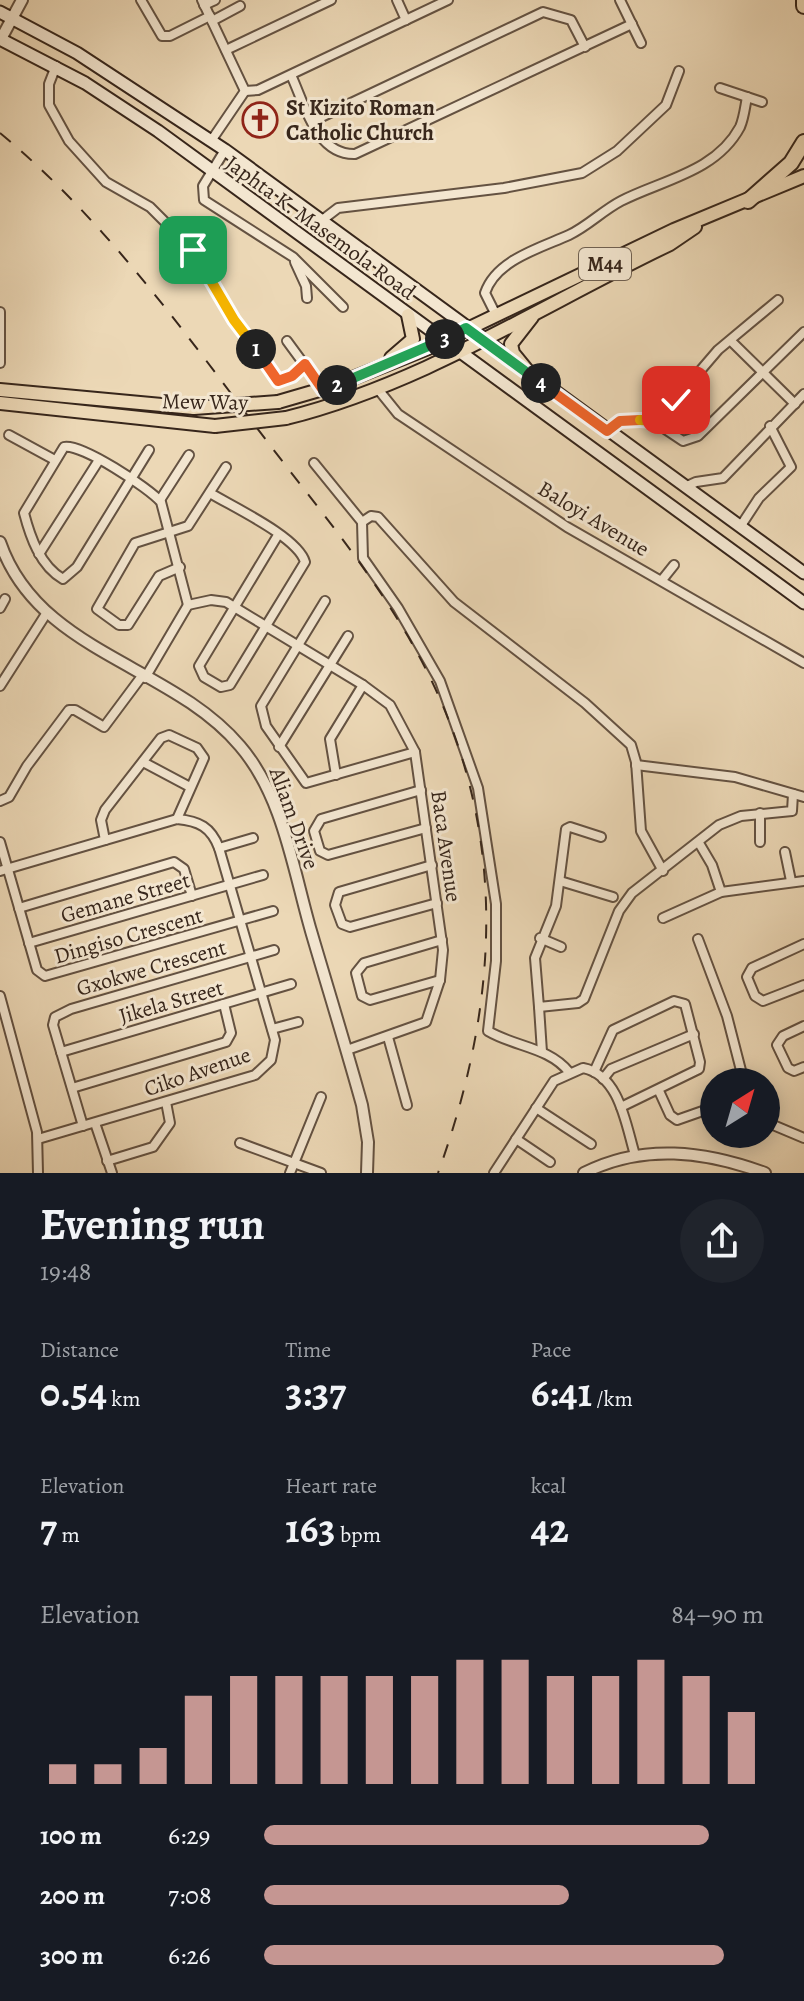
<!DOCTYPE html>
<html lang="en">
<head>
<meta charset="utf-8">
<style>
  body { margin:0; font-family:Alegreya,serif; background:#20242c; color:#f1f3f6; height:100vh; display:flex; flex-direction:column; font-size:30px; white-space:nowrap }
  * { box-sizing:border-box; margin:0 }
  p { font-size:26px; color:#9ea1a6 }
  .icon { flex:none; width:44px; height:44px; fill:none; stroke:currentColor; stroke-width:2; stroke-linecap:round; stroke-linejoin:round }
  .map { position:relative; height:1173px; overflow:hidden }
  .details { display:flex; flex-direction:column; background:#171b24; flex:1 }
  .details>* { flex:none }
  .needle { width:52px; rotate:37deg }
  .buttons { position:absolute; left:700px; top:1068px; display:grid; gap:16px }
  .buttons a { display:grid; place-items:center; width:80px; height:80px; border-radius:50%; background:#171b24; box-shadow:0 4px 20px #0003; font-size:40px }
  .pin { position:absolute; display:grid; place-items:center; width:68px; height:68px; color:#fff; margin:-34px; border-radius:16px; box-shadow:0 4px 12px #0006 }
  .km { position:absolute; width:40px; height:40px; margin:-20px; border-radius:50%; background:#222; color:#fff; font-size:22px; line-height:40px; text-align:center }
  .round { display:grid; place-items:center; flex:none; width:84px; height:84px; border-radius:42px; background:#20242c }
  .overview { display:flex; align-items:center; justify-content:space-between; height:136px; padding:0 40px }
  h1 { font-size:44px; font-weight:600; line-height:60px }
  .stats { display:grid; grid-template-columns:repeat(3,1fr); gap:12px; height:136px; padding:8px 40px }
  .stats div { display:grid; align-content:center }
  .stats b { font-size:40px; font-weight:600 }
  .stats small { font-size:22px; font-weight:400 }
  .stats p { font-size:22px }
  .chart { height:224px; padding:16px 40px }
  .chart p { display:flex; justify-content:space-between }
  .chart svg { width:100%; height:144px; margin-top:8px; stroke:#c59692; stroke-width:6 }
  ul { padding:0 40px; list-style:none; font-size:26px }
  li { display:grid; grid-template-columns:128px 96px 1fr; align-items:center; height:60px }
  li i { height:20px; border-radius:10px; background:#c59692 }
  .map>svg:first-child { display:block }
</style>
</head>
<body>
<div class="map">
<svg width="804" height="1173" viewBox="0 0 804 1173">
  <rect width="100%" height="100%" fill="#ecd8b6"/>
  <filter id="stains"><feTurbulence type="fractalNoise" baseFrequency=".0025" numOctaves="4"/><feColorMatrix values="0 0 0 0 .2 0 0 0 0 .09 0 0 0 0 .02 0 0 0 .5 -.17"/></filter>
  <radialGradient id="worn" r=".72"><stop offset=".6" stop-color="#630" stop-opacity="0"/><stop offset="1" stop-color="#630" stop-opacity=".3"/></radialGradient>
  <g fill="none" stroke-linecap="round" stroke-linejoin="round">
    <defs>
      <g id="minor">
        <path d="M141,0L162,36H170L210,16"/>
        <path d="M202,0L245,91"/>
        <path d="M397,0L406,20"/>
        <path d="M620,0L641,43"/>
        <path d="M204,5L215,0"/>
        <path d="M212,21L240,6"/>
        <path d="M226,50L331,0"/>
        <path d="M56,66L49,84V105L69,141L106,182L150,207L193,250L234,320L276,379L289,378L305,364"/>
        <path d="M291,75C305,105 316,155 355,154L632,24"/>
        <path d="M720,88L762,102"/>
        <path d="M245,91L258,90L448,0"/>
        <path d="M313,121L543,12L571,20L585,47"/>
        <path d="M211,141L245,91"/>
        <path d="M225,150L203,186L204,200L293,257L343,307"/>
        <path d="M321,221L338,208L504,188L582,173L617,151L666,105L679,71"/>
        <path d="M295,262L306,286L307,298"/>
        <path d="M0,312V363"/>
        <path d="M496,315L485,293C496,260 540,248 569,235C588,226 602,211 621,201C662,180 716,172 740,127C744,118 745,107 747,97"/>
        <path d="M287,341L323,390"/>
        <path d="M731,341L795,404"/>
        <path d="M377,388L398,414L567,527L804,663"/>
        <path d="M653,421L683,441L698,436L804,332"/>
        <path d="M607,431L620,421H653L664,413L718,350L778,300"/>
        <path d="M9,435L53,459"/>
        <path d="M149,450L77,567L63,579C40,566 30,536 24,513L64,447C81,443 149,488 161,502L188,605"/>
        <path d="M314,463L362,522L371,516L378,517L454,602L585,703L631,745L636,762L641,831L663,871"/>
        <path d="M685,487L696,482L723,478L804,394"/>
        <path d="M210,493C233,507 298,537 305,562L230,685L221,687L204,677L199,666L278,535"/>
        <path d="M160,500L189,455"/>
        <path d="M362,522L363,558L398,608L440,681L478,788L496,904V961L488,1031C515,1047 549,1047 569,1072"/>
        <path d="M740,527L759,498L791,467L770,426"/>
        <path d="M39,554L99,460"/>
        <path d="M180,567L159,576L128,625H119L97,609L135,543L188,526L226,467"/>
        <path d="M662,580L674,565"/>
        <path d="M325,601L261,706L266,726L306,783L415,752"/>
        <path d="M0,608L5,599"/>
        <path d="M145,678L188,605L211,600L226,602L363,685L390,705L415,752L443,950L440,980L426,1022L347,1050"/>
        <path d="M0,686L46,614"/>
        <path d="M279,747L348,636"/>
        <path d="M143,762L190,787"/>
        <path d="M636,765L735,777L804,797"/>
        <path d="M336,775L330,739L363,685"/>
        <path d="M421,790L321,819L314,831L320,851L328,855L426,828"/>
        <path d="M0,801L9,797L27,766L69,710H75L104,727L142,676"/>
        <path d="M760,813V842"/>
        <path d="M601,837L570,827L566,829L556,906L535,958L539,1007L578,1003L584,999L619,911L632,893L719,825L741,816L792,811L793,794"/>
        <path d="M105,840L101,820L105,810L161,738L169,735L197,748L204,758L177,819"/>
        <path d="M0,842L37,970L45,976L273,911"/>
        <path d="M699,843L712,865L721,892"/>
        <path d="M219,848L253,838"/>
        <path d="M785,852L791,881"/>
        <path d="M432,865L339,892L335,905L342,924L350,927L437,903"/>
        <path d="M0,871L177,819C199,821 211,827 219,848L275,1040L271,1060L255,1075L38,1139"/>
        <path d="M560,881L613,897"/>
        <path d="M19,908L174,862L184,869L192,896"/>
        <path d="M663,918L721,892L804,881"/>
        <path d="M540,938L561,947"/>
        <path d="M698,939L727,1016L744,1082"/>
        <path d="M29,943L263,875"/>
        <path d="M804,944L752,968L747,977L755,996L763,1001L804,985"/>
        <path d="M440,980L370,1000L362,996L356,973L364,963L442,940"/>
        <path d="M0,996L37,1132L38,1173"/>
        <path d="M539,1007L542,1052"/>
        <path d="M804,1026L783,1036L777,1045L788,1068L794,1071L804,1067"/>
        <path d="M272,1029L298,1022"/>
        <path d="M388,1037L407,1105"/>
        <path d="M61,1052L291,984"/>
        <path d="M594,1072L613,1030L674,1001L685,1004L700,1062L699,1069L621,1107"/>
        <path d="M603,1079L611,1069L694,1034"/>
        <path d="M72,1088L226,1042L231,1033L224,1004"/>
        <path d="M659,1091L670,1115L677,1120L714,1107"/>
        <path d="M536,1108L591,1144"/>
        <path d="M766,1122L804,1138"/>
        <path d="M95,1123L112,1173"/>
        <path d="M83,1126L53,1025L55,1017L71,1009L274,950"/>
        <path d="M516,1139L550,1162"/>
        <path d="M240,1143L321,1173"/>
        <path d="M107,1161L153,1147L170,1123L166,1102"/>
        <path d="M290,1173L321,1097"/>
        <path d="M494,1173L554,1081L583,1068C620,1075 626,1126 635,1155"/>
      </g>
      <g id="tertiary">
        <path d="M1,39L22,0"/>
        <path d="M0,542C38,653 171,664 240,746C283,796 293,869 311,931C328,989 346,1047 362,1105L368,1142L367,1173"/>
        <path d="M584,1173C643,1143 705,1151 765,1173"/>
      </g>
      <g id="secondary">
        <path d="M0,12L77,53L225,150L804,573"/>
        <path d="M0,39L85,83L158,131L804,603"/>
      </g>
      <g id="primary">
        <path d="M391,358L413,339L408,315"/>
        <path d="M531,375L513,353L511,344L532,317"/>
        <path d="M0,390L194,408"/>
        <path d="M278,402L333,386L428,348L674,230L804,176"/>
        <path d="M0,403L215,426"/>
        <path d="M286,418C423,384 544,304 670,244L695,227"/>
      </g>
      <g id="motorway">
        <path d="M804,0V6"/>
        <path d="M748,201L791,163L804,142"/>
      </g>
    </defs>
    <use href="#minor" stroke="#645242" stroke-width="12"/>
    <use href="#tertiary" stroke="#645242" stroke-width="14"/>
    <use href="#secondary" stroke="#37261b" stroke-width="15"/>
    <use href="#primary" stroke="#37261b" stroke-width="16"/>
    <use href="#motorway" stroke="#37261b" stroke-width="18"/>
    <use href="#minor" stroke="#f3e6d0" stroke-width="8"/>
    <use href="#tertiary" stroke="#f3e6d0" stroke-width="10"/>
    <use href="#secondary" stroke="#f3e6d0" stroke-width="11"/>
    <use href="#primary" stroke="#ecd8b6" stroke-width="12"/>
    <use href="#motorway" stroke="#ecd8b6" stroke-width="14"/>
    <path stroke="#37261b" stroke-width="2" stroke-dasharray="14 14" stroke-linecap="butt" d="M0,133C99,215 174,318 251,420C300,486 355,550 398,620C509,797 507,982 438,1173"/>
    <defs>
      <g id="primary-bridge">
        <path d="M194,408L278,402"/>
        <path d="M215,426L286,418"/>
      </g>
    </defs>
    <use href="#primary-bridge" stroke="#37261b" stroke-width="16" stroke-linecap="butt"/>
    <use href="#primary-bridge" stroke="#ecd8b6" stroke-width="12"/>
  </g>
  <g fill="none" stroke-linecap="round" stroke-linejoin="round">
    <defs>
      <path id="split-1" d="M193,250L234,320L256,349"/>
      <path id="split-2" d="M256,349L278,381L292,376L305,364L323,390L337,385"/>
      <path id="split-3" d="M337,385L445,339"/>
      <path id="split-4" d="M445,339L466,328L541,383"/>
      <path id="split-5" d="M541,383L607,431L620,421L640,420"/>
      <path id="split-6" d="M640,420L653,421L676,400"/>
    </defs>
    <use href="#split-1" stroke="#fff" stroke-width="16"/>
    <use href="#split-2" stroke="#fff" stroke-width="16"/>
    <use href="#split-3" stroke="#fff" stroke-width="16"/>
    <use href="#split-4" stroke="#fff" stroke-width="16"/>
    <use href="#split-5" stroke="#fff" stroke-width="16"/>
    <use href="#split-6" stroke="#fff" stroke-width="16"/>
    <use href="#split-1" stroke="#f5b400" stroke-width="10"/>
    <use href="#split-2" stroke="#f0652b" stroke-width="10"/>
    <use href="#split-3" stroke="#22a559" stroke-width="10"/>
    <use href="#split-4" stroke="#22a559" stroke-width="10"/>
    <use href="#split-5" stroke="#f0652b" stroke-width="10"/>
    <use href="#split-6" stroke="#f5b400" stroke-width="10"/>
  </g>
  <defs>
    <symbol id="church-ring" viewBox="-11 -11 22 22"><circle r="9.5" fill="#f3e6d0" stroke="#8f2418" stroke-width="1.5"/><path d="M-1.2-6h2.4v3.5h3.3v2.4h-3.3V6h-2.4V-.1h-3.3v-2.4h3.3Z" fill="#8f2418"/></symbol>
  </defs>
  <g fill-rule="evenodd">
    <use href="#church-ring" x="240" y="100" width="40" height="40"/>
  </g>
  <g text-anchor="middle" stroke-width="6" stroke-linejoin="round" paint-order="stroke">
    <rect fill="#f3e6d0" stroke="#6f6051" stroke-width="2" x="579" y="248" width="52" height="32" rx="6"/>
    <g font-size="20" font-weight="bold" fill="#37261b">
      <text x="605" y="271">M44</text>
    </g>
    <g font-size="22" font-weight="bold" fill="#37261b" stroke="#f3e6d0" text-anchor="start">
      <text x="286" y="115">St Kizito Roman<tspan x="286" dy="25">Catholic Church</tspan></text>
    </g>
    <g font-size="22" fill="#37261b" stroke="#f3e6d0">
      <text transform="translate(321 227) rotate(36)" y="8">Japhta K. Masemola Road</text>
      <text transform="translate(205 401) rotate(1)" y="8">Mew Way</text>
      <text transform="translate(594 518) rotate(31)" y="8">Baloyi Avenue</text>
      <text transform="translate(295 818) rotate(70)" y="8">Aliam Drive</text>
      <text transform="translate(447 846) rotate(82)" y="8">Baca Avenue</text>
      <text transform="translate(125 897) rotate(-16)" y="8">Gemane Street</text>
      <text transform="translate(128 935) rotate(-16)" y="8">Dingiso Crescent</text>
      <text transform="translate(151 967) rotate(-16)" y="8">Gxokwe Crescent</text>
      <text transform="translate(171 1001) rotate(-16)" y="8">Jikela Street</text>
      <text transform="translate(197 1071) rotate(-19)" y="8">Ciko Avenue</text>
    </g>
  </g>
  <rect width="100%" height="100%" filter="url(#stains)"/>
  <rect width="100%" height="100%" fill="url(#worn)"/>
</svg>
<div class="buttons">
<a><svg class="needle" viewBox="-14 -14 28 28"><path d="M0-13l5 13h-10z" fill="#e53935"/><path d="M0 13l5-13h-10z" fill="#9ea1a6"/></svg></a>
</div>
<div class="pin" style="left:193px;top:250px;background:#1e9e55"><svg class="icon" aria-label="arrive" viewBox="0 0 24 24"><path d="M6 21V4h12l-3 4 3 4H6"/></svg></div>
<div class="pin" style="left:676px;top:400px;background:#d93025"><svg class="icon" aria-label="check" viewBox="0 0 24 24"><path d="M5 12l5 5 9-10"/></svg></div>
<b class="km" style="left:256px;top:349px">1</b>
<b class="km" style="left:337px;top:385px">2</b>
<b class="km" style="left:445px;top:339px">3</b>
<b class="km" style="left:541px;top:383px">4</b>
</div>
<section class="details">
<div class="overview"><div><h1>Evening run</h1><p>19:48</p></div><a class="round"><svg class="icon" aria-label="share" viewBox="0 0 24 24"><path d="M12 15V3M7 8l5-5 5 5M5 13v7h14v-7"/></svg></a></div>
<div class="stats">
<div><p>Distance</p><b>0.54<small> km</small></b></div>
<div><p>Time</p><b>3:37</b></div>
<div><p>Pace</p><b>6:41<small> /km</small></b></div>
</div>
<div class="stats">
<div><p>Elevation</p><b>7<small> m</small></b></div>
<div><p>Heart rate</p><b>163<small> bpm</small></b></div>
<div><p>kcal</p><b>42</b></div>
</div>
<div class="chart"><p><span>Elevation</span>84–90 m</p>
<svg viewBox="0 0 160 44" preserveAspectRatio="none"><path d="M5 44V38M15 44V38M25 44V33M35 44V17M45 44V11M55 44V11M65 44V11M75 44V11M85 44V11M95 44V6M105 44V6M115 44V11M125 44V11M135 44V6M145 44V11M155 44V22"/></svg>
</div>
<ul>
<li><b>100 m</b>6:29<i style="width:89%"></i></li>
<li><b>200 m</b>7:08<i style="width:61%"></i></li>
<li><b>300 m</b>6:26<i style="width:92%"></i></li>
</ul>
</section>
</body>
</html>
